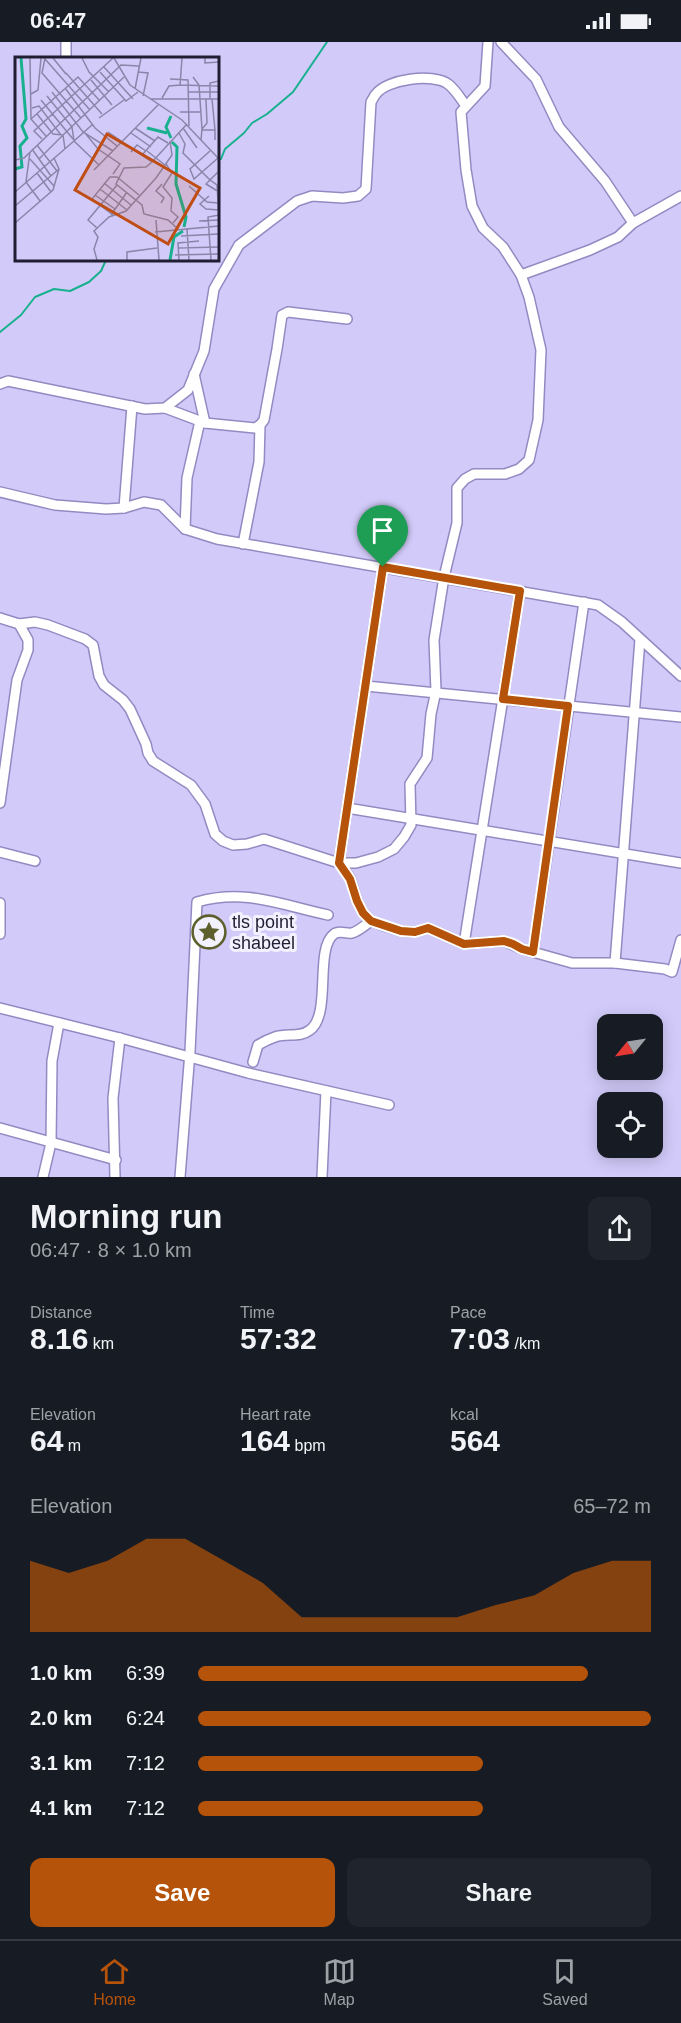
<!DOCTYPE html>
<html lang="en">
<head>
<meta charset="utf-8">
<style>
  body { margin:0; font-family:Helvetica,sans-serif; background:#20242c; color:#f1f3f6; height:100vh; display:flex; flex-direction:column; font-size:22px; white-space:nowrap }
  * { box-sizing:border-box; margin:0 }
  p { font-size:20px; color:#9ea1a6 }
  .icon { flex:none; width:33px; height:33px; fill:none; stroke:currentColor; stroke-width:2; stroke-linecap:round; stroke-linejoin:round }
  .map { position:relative; height:1135px; overflow:hidden }
  .details { display:flex; flex-direction:column; background:#171b24; flex:1 }
  .details>* { flex:none }
  .needle { width:39px; rotate:240deg }
  .buttons { position:absolute; left:597px; top:972px; display:grid; gap:12px }
  .buttons a { display:grid; place-items:center; width:66px; height:66px; border-radius:12px; background:#171b24; box-shadow:0 3px 15px #0003; font-size:30px }
  .pin { position:absolute; display:grid; place-items:center; width:51px; height:51px; color:#fff; margin:-62px -26px; border-radius:50% 50% 50% 0; rotate:-45deg; box-shadow:0 0 6px #0007 }
  .pin .icon { rotate:45deg }
  .round { display:grid; place-items:center; flex:none; width:63px; height:63px; border-radius:12px; background:#20242c }
  .headline { display:flex; align-items:center; justify-content:space-between; height:102px; padding:0 30px }
  h1 { font-size:33px; font-weight:700; line-height:45px }
  .figures { display:grid; grid-template-columns:repeat(3,1fr); gap:9px; height:102px; padding:6px 30px }
  .figures div { display:grid; align-content:center }
  .figures b { font-size:30px; font-weight:700 }
  .figures small { font-size:16px; font-weight:400 }
  .figures p { font-size:16px }
  .chart { height:168px; padding:12px 30px }
  .chart p { display:flex; justify-content:space-between }
  .chart svg { width:100%; height:108px; margin-top:6px; fill:#b45309; opacity:.7 }
  .action { display:flex; gap:12px; margin-top:auto; padding:12px 30px }
  .action a { flex:1; height:69px; border-radius:12px; background:#b45309; color:#fff; font-size:24px; font-weight:700; line-height:69px; text-align:center }
  .action a+a { background:#20242c; color:#f1f3f6 }
  ul { padding:0 30px; list-style:none; font-size:20px }
  li { display:grid; grid-template-columns:96px 72px 1fr; align-items:center; height:45px }
  li i { height:15px; border-radius:8px; background:#b45309 }
  .status { display:flex; justify-content:space-between; align-items:center; height:42px; padding:0 30px; background:#171b24; direction:ltr }
  .status svg { height:16px; fill:currentColor }
  .menu { display:flex; justify-content:space-around; align-items:center; height:84px; border-top:2px solid #363941; background:#171b24; font-size:16px; color:#9ea1a6 }
  .menu a { display:grid; justify-items:center; gap:3px }
  .menu .on { color:#b45309 }
  .map>svg:first-child { display:block }
</style>
</head>
<body>
<div class="status"><b>06:47</b><svg viewBox="0 0 49 12"><path d="M0 12V9h3v3zM5 12V6h3v6zM10 12V3h3v9zM15 12V0h3v12zM26 1h20v11H26zM47 4h2v5h-2z"/></svg></div>
<div class="map">
<svg width="681" height="1135" viewBox="0 0 681 1135">
  <rect width="100%" height="100%" fill="#d2cbfa"/>
  <g fill="none" stroke-linecap="round" stroke-linejoin="round">
    <g stroke="#19b08e" stroke-width="2">
      <path d="M218,117H221L225,107L244,91L252,81L267,72L293,50L327,0"/>
      <path d="M0,290L21,273L35,255L54,247L70,249L89,240L101,229L106,218"/>
    </g>
    <defs>
      <g id="street">
        <path d="M66,0V16"/>
        <path d="M501,0L536,37L559,85L605,139L633,181"/>
        <path d="M521,233L590,208L618,195L633,181L681,154"/>
        <path d="M194,332L205,381"/>
        <path d="M0,342L8,339L145,367L165,366L188,348L204,309L214,247L239,203L297,159L312,154L343,156L358,154L366,147L371,60C373,57 374,54 376,52C387,37 433,31 448,42C455,47 461,57 466,64"/>
        <path d="M165,366L205,381L255,386L260,383L264,378L277,307L282,273L288,270L347,277"/>
        <path d="M0,450L55,463L106,467L124,466L144,460L161,463L185,487L217,497L598,563L622,580L681,634"/>
        <path d="M124,466L132,364"/>
        <path d="M185,487L187,436L200,379"/>
        <path d="M243,502L259,420L260,383"/>
        <path d="M383,525L339,821L350,836L357,859L363,871L371,879L384,884L401,889L415,890L428,886L464,902L504,899L522,907L572,921H615L665,927L672,930L681,898"/>
        <path d="M0,576L19,582L28,598V608L17,638L0,761"/>
        <path d="M19,582L35,580L48,583L85,597L93,603L99,634L104,643L123,658L130,667L146,702L148,711L153,719L191,743L205,762L215,792L223,799L233,803L247,802L264,797L339,821H356L378,815L394,807L404,795L411,783L410,742L427,716L431,672L436,649L434,598L444,535L457,481V446L465,437L474,432H505L519,427L529,418L538,378L541,308L529,255L521,233L503,205L483,186L472,164L466,128L461,70L485,44L488,0"/>
        <path d="M366,644L681,675"/>
        <path d="M347,766L681,821"/>
        <path d="M0,810L35,819"/>
        <path d="M0,861V892"/>
        <path d="M464,902L520,549"/>
        <path d="M533,910L584,560"/>
        <path d="M615,921L640,597"/>
        <path d="M0,966L120,996L248,1031L389,1063"/>
        <path d="M253,1020L258,1003C263,1000 269,997 275,995C287,991 300,996 310,988C332,972 314,907 334,892C339,888 346,892 352,891C359,889 365,883 371,879"/>
        <path d="M0,1086L116,1118"/>
        <path d="M43,1135L51,1101L52,1019L59,981"/>
        <path d="M115,1135L113,1056L120,996"/>
        <path d="M180,1135L190,1010L197,860C245,846 281,863 328,873"/>
        <path d="M322,1135L326,1049"/>
      </g>
    </defs>
    <use href="#street" stroke="#938ac2" stroke-width="12"/>
    <use href="#street" stroke="#fff" stroke-width="9"/>
  </g>
  <g fill="none" stroke-linecap="round" stroke-linejoin="round">
    <defs>
      <path id="route" d="M383,525L520,549L503,657L568,664L533,910L522,907L513,902L504,899L464,902L428,886L415,890L401,889L371,879L363,871L357,859L350,837L339,821Z"/>
    </defs>
    <use href="#route" stroke="#fff" stroke-width="12"/>
    <use href="#route" stroke="#b45309" stroke-width="8"/>
  </g>
  <defs>
    <symbol id="sight-ring" viewBox="-11 -11 22 22"><circle r="9.5" fill="#f2f1fd" stroke="#5d602d" stroke-width="1.5"/><path d="M0-6L1.8-2.2L6-1.7L2.9 1.2L3.7 5.4L0 3.3L-3.7 5.4L-2.9 1.2L-6-1.7L-1.8-2.2Z" fill="#5d602d"/></symbol>
  </defs>
  <g fill-rule="evenodd">
    <use href="#sight-ring" x="190" y="871" width="38" height="38"/>
  </g>
  <g text-anchor="middle" stroke-width="6" stroke-linejoin="round" paint-order="stroke">
    <g font-size="18" fill="#211d33" stroke="#f2f1fd" text-anchor="start">
      <text x="232" y="886">tls point<tspan x="232" dy="21">shabeel</tspan></text>
    </g>
  </g>
  <g transform="translate(15 15)">
    <rect width="204" height="204" fill="#d2cbfa"/>
    <path fill="none" stroke="#19b08e" stroke-width="3" d="M156,59L151,70L156,81M132,71L152,76M157,85L162,90L161,127L171,160L169,170M0,112L7,110L5,89L12,81L7,69L11,62L6,1M155,203L159,180L168,174"/>
    <path fill="none" stroke="#8b85aa" stroke-width="1.5" d="M15,1L16,62L31,79M30,1L27,16L66,61M38,1L51,17M67,1L74,15L94,35M99,1L115,28L167,63L204,102M190,1V6L204,5M30,2L75,53M89,10L118,42M85,15L111,44L123,35M123,15L133,16L128,39M51,16L87,57M178,20L184,28L187,72M155,22L173,23L174,69M76,23L97,48M165,28L204,29M50,31L80,71L102,89M120,32L126,1M37,35L68,75L98,94M174,35H204M16,37L23,33L26,1M147,41L154,29L165,28L167,1M135,42H204M195,42V26L204,24V11M197,42L200,73M26,43L58,82M17,51L24,49L46,78M165,55H185M22,57L38,77L48,78L109,20M84,61L109,43M16,62L63,20L85,44M78,67L59,84L84,108M120,71L140,84M168,71L182,91M187,73H200V83M93,75L137,105L172,67M70,76L83,92L105,107L98,117M116,76L136,90M164,76L170,87L168,96L195,123L191,127L204,135M27,82L19,74L98,1M186,83L187,72L192,66L191,42M22,88L42,114M17,92L36,119M132,94L150,108M195,94L175,112L179,122L203,101M15,95L11,125L25,144M116,95L122,88L131,94M127,98L143,80L153,86M15,102L39,129M24,102L48,78L50,92M0,103L9,101L106,8L124,9M137,105L131,110L109,111L101,127L127,148L129,157L153,163L163,172M151,107L157,116L148,130L157,141L156,154L163,160L158,166M79,113L143,48M204,114L195,123L202,128L204,162M22,116L36,135M89,126L116,148M174,129L192,145L203,146M85,132L112,153M0,135L59,84L57,70L32,39M80,138L100,152M194,139L185,147L191,152L204,153M146,146L149,141L141,134L147,127M0,149L44,112L39,101M96,158L112,135M98,158L77,142L95,120H102L124,138M141,163L144,203M184,164L204,163M0,166L38,133L44,112M82,171L73,163L102,128M140,175L172,172M166,179L204,177M163,191L204,190M160,198L204,197M82,203L79,192L83,180L79,174L94,160L111,154L141,121L157,98L155,84M112,203V195L142,191M164,203L163,186L184,184M174,203L172,172L204,169M196,203L193,160L204,158"/>
    <path fill="#c04d14" fill-opacity="0.15" stroke="#c04d14" stroke-width="3" d="M92,77L185,131L153,187L60,133Z"/>
    <rect width="204" height="204" fill="none" stroke="#211d33" stroke-width="3"/>
  </g>
</svg>
<div class="buttons">
<a><svg class="needle" viewBox="-14 -14 28 28"><path d="M0-13l5 13h-10z" fill="#e53935"/><path d="M0 13l5-13h-10z" fill="#9ea1a6"/></svg></a>
<a><svg class="icon" aria-label="locate" viewBox="0 0 24 24"><circle cx="12" cy="12" r="6"/><path d="M12 2v4M12 18v4M2 12h4M18 12h4"/></svg></a>
</div>
<div class="pin" style="left:383px;top:525px;background:#1e9e55"><svg class="icon" aria-label="arrive" viewBox="0 0 24 24"><path d="M6 21V4h12l-3 4 3 4H6"/></svg></div>
</div>
<section class="details">
<div class="headline"><div><h1>Morning run</h1><p>06:47 · 8 × 1.0 km</p></div><a class="round"><svg class="icon" aria-label="share" viewBox="0 0 24 24"><path d="M12 15V3M7 8l5-5 5 5M5 13v7h14v-7"/></svg></a></div>
<div class="figures">
<div><p>Distance</p><b>8.16<small> km</small></b></div>
<div><p>Time</p><b>57:32</b></div>
<div><p>Pace</p><b>7:03<small> /km</small></b></div>
</div>
<div class="figures">
<div><p>Elevation</p><b>64<small> m</small></b></div>
<div><p>Heart rate</p><b>164<small> bpm</small></b></div>
<div><p>kcal</p><b>564</b></div>
</div>
<div class="chart"><p><span>Elevation</span>65–72 m</p>
<svg viewBox="0 0 160 44" preserveAspectRatio="none"><path d="M0 44V15L10 20L20 15L30 6L40 6L50 15L60 24L70 38L80 38L90 38L100 38L110 38L120 33L130 29L140 20L150 15L160 15V44z"/></svg>
</div>
<ul>
<li><b>1.0 km</b>6:39<i style="width:86%"></i></li>
<li><b>2.0 km</b>6:24<i style="width:100%"></i></li>
<li><b>3.1 km</b>7:12<i style="width:63%"></i></li>
<li><b>4.1 km</b>7:12<i style="width:63%"></i></li>
</ul>
<div class="action"><a>Save</a><a>Share</a></div>
</section>
<nav class="menu">
<a class="on"><svg class="icon" aria-label="home" viewBox="0 0 24 24"><path d="M3 11l9-7 9 7M6 9v11h12V9"/></svg>Home</a>
<a><svg class="icon" aria-label="map" viewBox="0 0 24 24"><path d="M3 6l6-2 6 2 6-2v14l-6 2-6-2-6 2zM9 4v14M15 6v14"/></svg>Map</a>
<a><svg class="icon" aria-label="saved" viewBox="0 0 24 24"><path d="M7 4h10v16l-5-4-5 4z"/></svg>Saved</a>
</nav>
</body>
</html>
